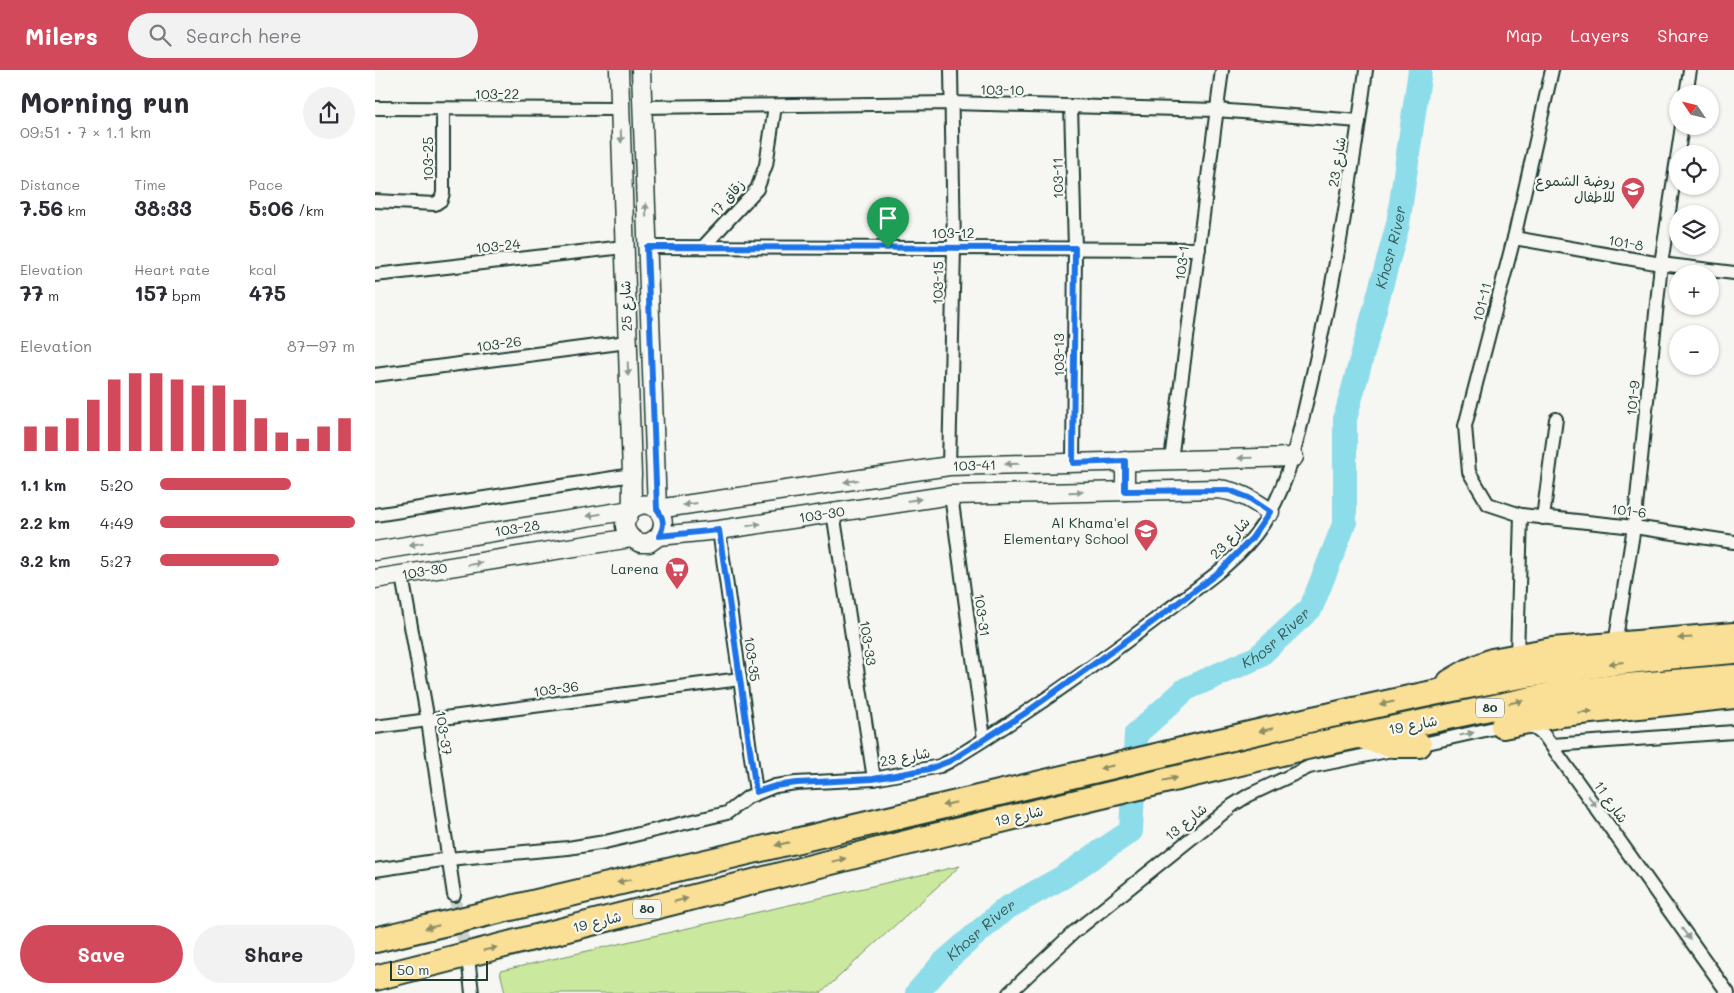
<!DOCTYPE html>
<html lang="en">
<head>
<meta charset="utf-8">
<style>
  body { margin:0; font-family:Mali,"Playpen Sans Arabic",sans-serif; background:#f2f2f3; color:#2b2b33; height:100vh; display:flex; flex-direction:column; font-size:19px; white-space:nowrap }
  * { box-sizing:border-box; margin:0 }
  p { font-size:16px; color:#7c7c81 }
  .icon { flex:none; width:28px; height:28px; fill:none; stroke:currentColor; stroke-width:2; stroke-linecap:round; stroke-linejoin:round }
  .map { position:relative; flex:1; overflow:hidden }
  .side { display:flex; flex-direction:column; background:#fff; width:375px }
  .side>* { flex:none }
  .needle { width:32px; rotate:305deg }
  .buttons { position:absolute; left:1294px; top:15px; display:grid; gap:10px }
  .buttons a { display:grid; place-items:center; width:50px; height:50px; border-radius:50%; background:#fff; box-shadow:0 1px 4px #0004; font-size:25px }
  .scale { position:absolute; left:15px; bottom:12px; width:98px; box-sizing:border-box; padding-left:5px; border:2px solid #1f3d34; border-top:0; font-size:14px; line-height:18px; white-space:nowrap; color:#1f3d34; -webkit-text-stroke:4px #f6f6f2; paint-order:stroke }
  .pin { position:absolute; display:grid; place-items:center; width:42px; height:42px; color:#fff; margin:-51px -21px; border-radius:50% 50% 50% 0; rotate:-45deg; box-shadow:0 0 5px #0007 }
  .pin .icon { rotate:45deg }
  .round { display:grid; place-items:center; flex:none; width:52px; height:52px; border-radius:26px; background:#f2f2f3 }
  .headline { display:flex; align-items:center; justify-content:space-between; height:85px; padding:0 20px }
  h1 { font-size:28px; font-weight:800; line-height:38px }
  .figures { display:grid; grid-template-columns:repeat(3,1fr); gap:8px; height:85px; padding:5px 20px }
  .figures div { display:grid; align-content:center }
  .figures b { font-size:21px; font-weight:800 }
  .figures small { font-size:14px; font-weight:400 }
  .figures p { font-size:14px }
  .chart { height:140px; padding:10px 20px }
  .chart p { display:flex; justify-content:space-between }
  .chart svg { width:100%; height:90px; margin-top:5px; stroke:#d1495b; stroke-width:6 }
  .cta { display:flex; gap:10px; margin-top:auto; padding:10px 20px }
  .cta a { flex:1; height:58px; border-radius:30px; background:#d1495b; color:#fff; font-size:20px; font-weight:800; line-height:58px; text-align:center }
  .cta a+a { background:#f2f2f3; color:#2b2b33 }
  ul { padding:0 20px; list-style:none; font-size:16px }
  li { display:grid; grid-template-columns:80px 60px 1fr; align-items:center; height:38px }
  li i { height:12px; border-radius:6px; background:#d1495b }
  header { display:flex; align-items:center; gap:30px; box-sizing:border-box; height:70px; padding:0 25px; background:#d1495b; color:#fff }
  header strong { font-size:24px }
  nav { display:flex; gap:28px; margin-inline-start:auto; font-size:18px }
  .search { width:350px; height:45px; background:#f2f2f3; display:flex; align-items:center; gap:12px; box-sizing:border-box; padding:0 18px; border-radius:28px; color:#7c7c81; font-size:19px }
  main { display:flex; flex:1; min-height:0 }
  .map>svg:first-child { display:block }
</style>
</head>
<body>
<header>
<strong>Milers</strong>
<div class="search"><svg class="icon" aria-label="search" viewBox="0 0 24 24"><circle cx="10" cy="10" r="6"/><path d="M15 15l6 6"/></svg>Search here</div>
<nav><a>Map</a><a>Layers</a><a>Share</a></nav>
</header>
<main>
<section class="side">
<div class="headline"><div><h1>Morning run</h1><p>09:51 · 7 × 1.1 km</p></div><a class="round"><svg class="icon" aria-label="share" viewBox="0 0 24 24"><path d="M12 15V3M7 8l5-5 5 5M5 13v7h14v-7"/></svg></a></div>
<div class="figures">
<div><p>Distance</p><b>7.56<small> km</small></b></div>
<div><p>Time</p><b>38:33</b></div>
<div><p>Pace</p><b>5:06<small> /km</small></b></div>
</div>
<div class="figures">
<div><p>Elevation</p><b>77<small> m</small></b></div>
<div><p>Heart rate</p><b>157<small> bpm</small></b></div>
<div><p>kcal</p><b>475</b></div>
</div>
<div class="chart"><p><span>Elevation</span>87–97 m</p>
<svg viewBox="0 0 160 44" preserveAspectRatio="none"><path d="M5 44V32M15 44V32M25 44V28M35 44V19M45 44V9M55 44V6M65 44V6M75 44V9M85 44V12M95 44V12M105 44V19M115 44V28M125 44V35M135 44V38M145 44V32M155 44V28"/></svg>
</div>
<ul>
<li><b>1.1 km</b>5:20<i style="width:67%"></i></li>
<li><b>2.2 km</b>4:49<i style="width:100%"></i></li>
<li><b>3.2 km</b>5:27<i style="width:61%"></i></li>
</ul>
<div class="cta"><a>Save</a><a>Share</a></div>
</section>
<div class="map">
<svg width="1359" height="923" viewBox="0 0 1359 923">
  <rect width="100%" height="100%" fill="#f6f6f2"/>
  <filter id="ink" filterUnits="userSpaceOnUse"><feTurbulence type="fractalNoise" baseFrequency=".02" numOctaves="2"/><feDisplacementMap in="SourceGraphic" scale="10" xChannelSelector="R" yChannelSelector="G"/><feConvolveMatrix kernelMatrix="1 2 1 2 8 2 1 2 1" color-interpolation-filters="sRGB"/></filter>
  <g filter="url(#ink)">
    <path fill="#cbe89f" stroke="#75926a" d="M585,796L446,923H130L125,901Z"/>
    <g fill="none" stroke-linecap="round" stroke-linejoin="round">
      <path stroke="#8ddcea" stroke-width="24" id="s1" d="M542,923L569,892L630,839L688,807L756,761L761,664L811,619L883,587L936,538L970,452V349L1023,154L1045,0"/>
      <path stroke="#cbd1cc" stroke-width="12" stroke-dasharray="12 6" stroke-linecap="butt" d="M79,825L92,888"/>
      <defs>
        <g id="street">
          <path d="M1177,0L1139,168L1090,356L1094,402L1113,434L1146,445L1259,457L1359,472"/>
          <path d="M1311,24L1315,0"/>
          <path d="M696,36L700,178L698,393"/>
          <path d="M268,37L576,33L841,40L984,51"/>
          <path d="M0,38L245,39"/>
          <path d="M0,131L60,134L66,130L68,123V39"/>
          <path d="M1139,168L1286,194L1359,203"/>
          <path d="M272,177L824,179"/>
          <path d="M328,177L382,119L391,95L400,36"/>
          <path d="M0,205L249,177"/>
          <path d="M0,305L252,272"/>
          <path d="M796,390L847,0"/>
          <path d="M574,396L579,178L576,0"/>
          <path d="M576,425L609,669"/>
          <path d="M458,442L499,709"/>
          <path d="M0,445L257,405"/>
          <path d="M1168,448L1181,349"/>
          <path d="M344,460L381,722"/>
          <path d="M27,506L53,651L79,825"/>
          <path d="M1240,574L1259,457L1286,194L1307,56"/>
          <path d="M1142,587L1146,445"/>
          <path d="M0,657L365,609"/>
          <path d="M1177,675L1359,662"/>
          <path d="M1039,676L1128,656L1146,655L1159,658L1169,665L1353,923"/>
          <path d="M0,800L73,789L193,778L230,772L352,743L373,727L400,716L421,713L499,709L565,696L575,691C649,646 720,596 789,543C824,516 863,492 888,454C915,413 924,363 935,316C960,212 977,106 991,0"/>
          <path d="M94,896L97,923"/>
          <path d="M634,923L698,863L858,735L874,725L934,697L1017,680"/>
        </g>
        <g id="secondary">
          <path d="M244,0L257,405C256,415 258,428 256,438C253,451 244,453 256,468"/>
          <path d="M266,0L282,439C289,448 290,456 284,466"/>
          <path d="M750,421V391"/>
          <path id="s2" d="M0,481L256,440C265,433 273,433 282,439L574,396L919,387"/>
          <path id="s3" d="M0,509L256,468L265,473H274L284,466L344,460L576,425L842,419C864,421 878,430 895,442"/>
        </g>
        <g id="highway">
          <path d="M1075,612L1094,601L1117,591L1177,580L1359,565"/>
          <path d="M1128,656L1187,644L1359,626"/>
          <path d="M991,668L1019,675H1044"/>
          <path d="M0,870L938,649C1018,632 1097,613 1177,601C1237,592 1298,586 1359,581"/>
          <path d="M0,908L543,770L940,675L1185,623L1239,617L1359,607"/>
        </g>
      </defs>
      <use href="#street" stroke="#1f3d34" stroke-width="16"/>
      <use href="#secondary" stroke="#1f3d34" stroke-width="21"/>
      <use href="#highway" stroke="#1f3d34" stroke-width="28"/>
      <use href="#street" stroke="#f6f6f2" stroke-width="12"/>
      <use href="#secondary" stroke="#f6f6f2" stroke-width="18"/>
      <use href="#highway" stroke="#fadf96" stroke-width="24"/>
    </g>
    <defs><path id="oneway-solid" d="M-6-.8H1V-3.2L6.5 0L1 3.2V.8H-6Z" transform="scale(1.25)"/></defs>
    <g fill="#8a9a93">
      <use href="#oneway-solid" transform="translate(246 66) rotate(88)"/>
      <use href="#oneway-solid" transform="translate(271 140) rotate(-92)"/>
      <use href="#oneway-solid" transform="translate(253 299) rotate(88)"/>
      <use href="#oneway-solid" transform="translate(870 388) rotate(178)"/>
      <use href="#oneway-solid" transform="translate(637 394) rotate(178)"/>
      <use href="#oneway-solid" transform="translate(476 411) rotate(172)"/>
      <use href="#oneway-solid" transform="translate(701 422) rotate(-1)"/>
      <use href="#oneway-solid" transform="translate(539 430) rotate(-8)"/>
      <use href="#oneway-solid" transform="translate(315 434) rotate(172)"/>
      <use href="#oneway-solid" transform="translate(219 445) rotate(171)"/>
      <use href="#oneway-solid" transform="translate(379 455) rotate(-9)"/>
      <use href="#oneway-solid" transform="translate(41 474) rotate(171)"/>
      <use href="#oneway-solid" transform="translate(100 494) rotate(-9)"/>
      <use href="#oneway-solid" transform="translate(1092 664) rotate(-12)"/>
      <use href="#oneway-solid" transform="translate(1217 731) rotate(55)"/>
      <use href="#oneway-solid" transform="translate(1311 864) rotate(55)"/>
    </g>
    <g fill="#8c8e65">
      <use href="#oneway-solid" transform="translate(1310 568) rotate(176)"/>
      <use href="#oneway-solid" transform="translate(1241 593) rotate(173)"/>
      <use href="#oneway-solid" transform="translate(1141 632) rotate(-11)"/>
      <use href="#oneway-solid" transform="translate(1012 633) rotate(168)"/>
      <use href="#oneway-solid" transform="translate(1210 642) rotate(-6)"/>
      <use href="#oneway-solid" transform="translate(891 660) rotate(167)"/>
      <use href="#oneway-solid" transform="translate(732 697) rotate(167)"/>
      <use href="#oneway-solid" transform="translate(795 709) rotate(-13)"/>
      <use href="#oneway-solid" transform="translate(574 734) rotate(167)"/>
      <use href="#oneway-solid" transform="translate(407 774) rotate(167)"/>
      <use href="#oneway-solid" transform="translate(464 790) rotate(-14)"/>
      <use href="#oneway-solid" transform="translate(249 811) rotate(167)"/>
      <use href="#oneway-solid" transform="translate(306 830) rotate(-14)"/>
      <use href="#oneway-solid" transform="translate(57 857) rotate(167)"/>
      <use href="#oneway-solid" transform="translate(115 879) rotate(-14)"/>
    </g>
  </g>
  <g fill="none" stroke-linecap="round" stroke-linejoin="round" filter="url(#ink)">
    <defs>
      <path id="route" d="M272,177L700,178L698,393L750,391V421L854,420L874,428L895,442L877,468L844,502L772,556L649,644L575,691L554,699L498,709L422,713L400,716L381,722L344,460L284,466C290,456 289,448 282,439Z"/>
    </defs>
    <use href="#route" stroke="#fff" stroke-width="10"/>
    <use href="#route" stroke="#1a73e8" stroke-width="6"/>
  </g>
  <defs>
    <symbol id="school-pin" viewBox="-11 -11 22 30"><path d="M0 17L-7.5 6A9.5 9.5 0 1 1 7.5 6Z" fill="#d1495b" stroke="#f6f6f2"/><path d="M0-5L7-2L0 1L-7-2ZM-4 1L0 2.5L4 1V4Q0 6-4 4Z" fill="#fff"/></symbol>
    <symbol id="supermarket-pin" viewBox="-11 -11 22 30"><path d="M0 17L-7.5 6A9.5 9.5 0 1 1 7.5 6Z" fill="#d1495b" stroke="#f6f6f2"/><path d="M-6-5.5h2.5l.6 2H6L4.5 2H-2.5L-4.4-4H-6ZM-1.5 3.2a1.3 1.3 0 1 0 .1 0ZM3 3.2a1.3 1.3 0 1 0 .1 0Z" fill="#fff"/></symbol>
  </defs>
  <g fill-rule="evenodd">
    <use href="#school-pin" x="1244" y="105" width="28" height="38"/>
    <use href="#school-pin" x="757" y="447" width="28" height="38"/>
    <use href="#supermarket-pin" x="288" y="485" width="28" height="38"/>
  </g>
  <g text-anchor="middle" stroke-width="4.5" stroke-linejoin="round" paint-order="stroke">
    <g fill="#f6f6f2" stroke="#60746d" stroke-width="1">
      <rect x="1101" y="628.5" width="28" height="19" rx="4"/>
      <rect x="258" y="829.5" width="28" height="19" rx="4"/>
    </g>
    <g font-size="12" font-weight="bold" fill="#1f3d34">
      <text x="1115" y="642">80</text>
      <text x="272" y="843">80</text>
    </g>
    <g font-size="14" fill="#1f3d34" stroke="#f6f6f2">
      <text transform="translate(627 20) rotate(1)" y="5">103-10</text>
      <text x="122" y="29">103-22</text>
      <text transform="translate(53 89) rotate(-90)" y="5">103-25</text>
      <text transform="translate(962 92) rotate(-81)" y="5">شارع 23</text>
      <text transform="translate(683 108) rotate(-91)" y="5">103-11</text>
      <text transform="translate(352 128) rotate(-48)" y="5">زقاق 17</text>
      <text x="578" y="168">103-12</text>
      <text transform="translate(1251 173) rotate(10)" y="5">101-8</text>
      <text transform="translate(123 176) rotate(-6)" y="5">103-24</text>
      <text transform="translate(807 193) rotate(-83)" y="5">103-1</text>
      <text transform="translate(563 213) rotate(-89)" y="5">103-15</text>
      <text transform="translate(1107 232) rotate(-76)" y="5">101-11</text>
      <text transform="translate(251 236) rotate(-92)" y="5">شارع 25</text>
      <text transform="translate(124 274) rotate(-8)" y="5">103-26</text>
      <text transform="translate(684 285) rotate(-90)" y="5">103-13</text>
      <text transform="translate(1258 328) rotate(-84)" y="5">101-9</text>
      <text dy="5" stroke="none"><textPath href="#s2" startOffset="608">103-41</textPath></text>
      <text transform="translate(1254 441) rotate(7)" y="5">101-6</text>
      <text dy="5" stroke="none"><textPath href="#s3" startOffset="455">103-30</textPath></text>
      <text dy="5" stroke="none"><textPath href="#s2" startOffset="144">103-28</textPath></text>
      <text transform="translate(855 468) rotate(-47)" y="5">شارع 23</text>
      <text dy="5" stroke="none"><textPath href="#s3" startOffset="50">103-30</textPath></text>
      <text transform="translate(607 545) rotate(82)" y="5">103-31</text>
      <text transform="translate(493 573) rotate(81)" y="5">103-33</text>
      <text transform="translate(377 589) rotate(82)" y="5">103-35</text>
      <text transform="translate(181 619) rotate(-8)" y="5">103-36</text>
      <text transform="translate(1038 655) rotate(-11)" y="5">شارع 19</text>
      <text transform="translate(69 663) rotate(81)" y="5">103-37</text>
      <text transform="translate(530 687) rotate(-11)" y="5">شارع 23</text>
      <text transform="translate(1236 732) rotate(55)" y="5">شارع 11</text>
      <text transform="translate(644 746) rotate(-13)" y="5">شارع 19</text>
      <text transform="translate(811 752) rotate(-39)" y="5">شارع 13</text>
      <text transform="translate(222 852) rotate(-14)" y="5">شارع 19</text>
    </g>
    <g font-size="14" fill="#1f3d34" stroke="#f6f6f2" text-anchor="end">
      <text x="1240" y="116">روضة الشموع<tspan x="1240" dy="16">للاطفال</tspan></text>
      <text x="754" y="458">Al Khama'el<tspan x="754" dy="16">Elementary School</tspan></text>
      <text x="284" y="504">Larena</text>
    </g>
    <g font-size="15" font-style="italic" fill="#355d58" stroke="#f6f6f2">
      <text dy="5" stroke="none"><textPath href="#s1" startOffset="959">Khosr River</textPath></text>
      <text dy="5" stroke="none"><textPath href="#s1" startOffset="539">Khosr River</textPath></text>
      <text dy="5" stroke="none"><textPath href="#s1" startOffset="90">Khosr River</textPath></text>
    </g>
  </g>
</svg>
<div class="buttons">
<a><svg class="needle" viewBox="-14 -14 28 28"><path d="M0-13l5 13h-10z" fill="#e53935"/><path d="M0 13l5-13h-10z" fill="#7c7c81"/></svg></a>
<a><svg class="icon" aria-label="locate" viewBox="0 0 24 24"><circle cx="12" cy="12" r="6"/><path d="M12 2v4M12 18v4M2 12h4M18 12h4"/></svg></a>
<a><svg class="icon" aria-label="layers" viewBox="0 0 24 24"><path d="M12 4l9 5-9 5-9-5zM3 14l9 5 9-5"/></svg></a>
<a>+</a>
<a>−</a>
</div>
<div class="scale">50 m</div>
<div class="pin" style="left:513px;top:178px;background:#1e9e55"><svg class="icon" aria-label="arrive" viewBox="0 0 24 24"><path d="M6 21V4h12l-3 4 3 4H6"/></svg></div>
</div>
</main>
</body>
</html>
